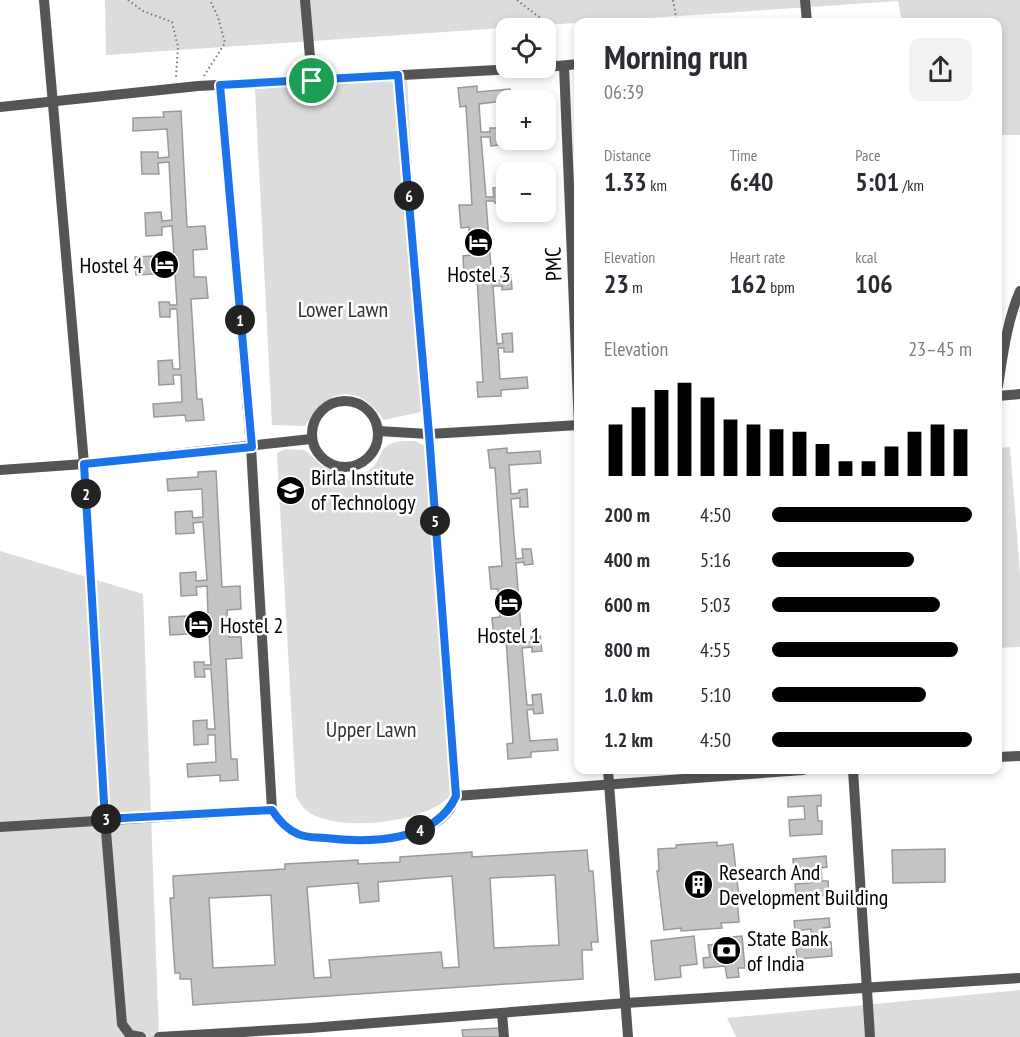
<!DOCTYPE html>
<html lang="en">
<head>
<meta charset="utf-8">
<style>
  body { margin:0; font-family:"PT Sans Narrow",sans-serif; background:#f2f2f3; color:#2b2b33; height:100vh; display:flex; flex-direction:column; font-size:22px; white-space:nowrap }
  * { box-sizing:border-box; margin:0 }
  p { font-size:20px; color:#7c7c81 }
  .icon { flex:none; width:33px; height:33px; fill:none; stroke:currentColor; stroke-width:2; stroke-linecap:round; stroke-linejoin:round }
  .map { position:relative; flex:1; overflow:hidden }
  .panel { position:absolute; left:574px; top:18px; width:428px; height:756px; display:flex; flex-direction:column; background:#fff; border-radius:12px; box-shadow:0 3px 9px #0003 }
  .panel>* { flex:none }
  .controls { position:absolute; left:496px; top:18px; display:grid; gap:12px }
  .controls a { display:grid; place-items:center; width:60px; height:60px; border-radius:12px; background:#fff; box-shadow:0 3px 9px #0003; font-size:30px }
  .pin { position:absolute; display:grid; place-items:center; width:51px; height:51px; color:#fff; margin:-26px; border:3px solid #fff; border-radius:50%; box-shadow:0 2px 6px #0007 }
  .km { position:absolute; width:30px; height:30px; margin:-15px; border-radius:50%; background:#222; color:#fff; font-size:16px; line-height:30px; text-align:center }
  .round { display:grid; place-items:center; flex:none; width:63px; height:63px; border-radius:12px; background:#f2f2f3 }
  .headline { display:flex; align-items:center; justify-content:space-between; height:102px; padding:0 30px }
  h1 { font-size:33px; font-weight:600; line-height:45px }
  .figures { display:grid; grid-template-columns:repeat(3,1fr); gap:9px; height:102px; padding:6px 30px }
  .figures div { display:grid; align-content:center }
  .figures b { font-size:26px; font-weight:600 }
  .figures small { font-size:16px; font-weight:400 }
  .figures p { font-size:16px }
  .chart { height:168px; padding:12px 30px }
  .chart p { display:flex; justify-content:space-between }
  .chart svg { width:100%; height:108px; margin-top:6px; stroke:#000; stroke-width:6 }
  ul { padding:0 30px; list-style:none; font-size:20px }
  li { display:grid; grid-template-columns:96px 72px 1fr; align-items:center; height:45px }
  li i { height:15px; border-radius:8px; background:#000 }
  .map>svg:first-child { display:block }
</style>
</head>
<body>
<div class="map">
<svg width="1020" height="1037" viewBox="0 0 1020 1037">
  <rect width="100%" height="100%" fill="#fff"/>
  <g fill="#dcdcdc">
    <path d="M105,0H1020V135H998V22H902L898,1L106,55Z"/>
    <path d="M407,78L425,411L384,420C357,381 327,388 305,426L272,425L255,89Z"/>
    <path d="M415,441L425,446L454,791C434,823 337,834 307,811C302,807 299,801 296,796L277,453L285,449L305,450L322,466L344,476L349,481C356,475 365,474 373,467C378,462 379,456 383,450C390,440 404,441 415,441Z"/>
    <path d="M1010,447L1020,574V647L998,648V448Z"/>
    <path d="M0,551L143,594L159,1037H0Z"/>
    <path d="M1020,990V1037H736L727,1018Z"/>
  </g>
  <g fill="#c4c4c4" stroke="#999" stroke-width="1.5" fill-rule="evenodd">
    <path d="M477,86V92L510,89L511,100L479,104L481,132H490V128H498L499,145L491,146L490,137H481L486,197H494L493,188L501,187L503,203H495L494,201H486L492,281L502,280L501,276L511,275L512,289L502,290V286H493L497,344L503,343L502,334L512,333L513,352H504V348H498L500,379L527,377L528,388L501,390V396L478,397L477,382H483L477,277L464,278L463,256L470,255L469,227L461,228L459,205H472L466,106L460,107L458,88Z"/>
    <path d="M181,111L187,227L205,226L207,249L193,250L194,277H206L208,298L191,299L197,399H202L204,420L186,421L185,415L154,417L153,404L182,402L181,375H173L174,384L159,385L158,361L172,360L173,369H180L177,309H170V317H160L159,302H169L170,305H177L175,273L136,275L135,257L174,255L172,226L162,227V235L146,236L145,213L161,212L162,221L172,220L169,162L158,163L159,174H142L141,152H158V158L169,157L167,129L133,131V118L164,117L163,112Z"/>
    <path d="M507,448V453L540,451L541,463L509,465L511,494L519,493V490L527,489L528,507H520V498L511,499L516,559L523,558L522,549H531L533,564L524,565V562L516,563L522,642H531V637L540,636L542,651L532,652V647L522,648L527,705H533L532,695L541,694L543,713L534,714L533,709L527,710L530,741L557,739L558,750L531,752V757L508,759L507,744L513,743L506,639H494L492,618L500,617L498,589H491L489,567L502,566L495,468H490L488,450Z"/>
    <path d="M216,471L222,587L240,586L241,609L227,610L229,637H241L242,658L226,659L231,759H237L238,780L220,781V775L188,777L187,764L216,762L215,735H208V744L194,745L193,721L207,720V729H215L211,669H204L205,677H195L194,662H204V665H211L209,633L170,635L169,617L208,615L207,586L196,587L197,595L181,596L180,573L196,572V581L207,580L203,522L193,523L194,533L176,534L175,512L192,511L193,518L203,517L202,489L168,491L167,479L198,477V472Z"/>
    <path d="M998,714L1000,745L998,746Z"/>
    <path d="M821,795V806H817L818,821H822V834L790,836L789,820L805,819L804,806L788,807V797Z"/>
    <path d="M717,842V846L733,844L739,898H737L739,922L721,923L722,928L681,931V928L664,930L657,871H659L658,849L676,848V845Z"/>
    <path d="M945,849V882L893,883L892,850Z"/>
    <path d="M587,850L589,871H593L598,942H591L592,950H582L583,979L193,1005L191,979H180V973H175L170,898H174L173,876L285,869V864L358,860V864L400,862V857L472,852V857ZM555,875L559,945L494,948L490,878ZM452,876L459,967L443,968L441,952L329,960L331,977L314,978L307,887L358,883L360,903L379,901L378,882ZM271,895L275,965L213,968L209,898Z"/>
    <path d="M826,856L827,867L821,868L822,881H828L829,895L796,898L795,884L810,883L809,867L794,869L793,859Z"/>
    <path d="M829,918L830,927L823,928L825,942H831L832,956L797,959L796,945L812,944L811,929L795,931L794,921Z"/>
    <path d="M694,936L697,964L680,966L681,977L655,980L651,941Z"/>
    <path d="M742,936L745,968H738L739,977L727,978L725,966L704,968L703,958L710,957L708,945L723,944L722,938Z"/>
    <path d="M499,1028L500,1037H463L462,1030Z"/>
  </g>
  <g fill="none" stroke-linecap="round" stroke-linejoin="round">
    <g stroke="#777" stroke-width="2" stroke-dasharray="1.5 3" stroke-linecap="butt">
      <path d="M128,0L143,11L172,22L178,47L176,77"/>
      <path d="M517,0L539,17L544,23L543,28"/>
      <path d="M673,0L677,22"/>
      <path d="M204,76L225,43L218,17L210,0"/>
    </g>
    <g stroke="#555" stroke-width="10">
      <path d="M44,0L84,464L105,819L122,1024L130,1035L141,1037"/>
      <path d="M305,0L312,80"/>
      <path d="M805,0L807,22"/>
      <path d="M564,66L579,426"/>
      <path d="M546,67L579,64"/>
      <path d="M220,85L251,447L272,810C279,821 286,830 299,835C307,838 318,837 327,838C362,842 427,842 450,809C452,805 454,800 456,796L429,434L398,75"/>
      <path d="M0,107L198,86L533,68"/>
      <path d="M998,386C1003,354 1007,321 1020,291"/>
      <path d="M998,396L1020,394"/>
      <circle cx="345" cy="434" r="33"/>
      <path d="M378,431L429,434L579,425"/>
      <path d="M0,470L84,464L311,439"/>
      <path d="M998,757L1020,756"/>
      <path d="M608,770L628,1037"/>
      <path d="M853,770L870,1037"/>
      <path d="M456,796L803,770"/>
      <path d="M0,827L272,810"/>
      <path d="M502,1013L504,1037"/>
      <path d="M159,1037L310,1028L626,1003L1020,978"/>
    </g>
  </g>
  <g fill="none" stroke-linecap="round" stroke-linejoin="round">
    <defs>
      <path id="route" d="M398,75L429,434L456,796C435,843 369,843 325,838C317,837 306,838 298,834C286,829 279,821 272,810L105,819L84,464L252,447L220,85Z"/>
    </defs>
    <use href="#route" stroke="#fff" stroke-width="12"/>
    <use href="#route" stroke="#1a73e8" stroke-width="8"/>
  </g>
  <defs>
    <symbol id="hotel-disc" viewBox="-11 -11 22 22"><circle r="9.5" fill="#000" stroke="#fff"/><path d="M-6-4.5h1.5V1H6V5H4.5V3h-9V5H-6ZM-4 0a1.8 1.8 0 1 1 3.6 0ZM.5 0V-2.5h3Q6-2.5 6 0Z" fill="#fff"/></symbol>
    <symbol id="university-disc" viewBox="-11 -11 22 22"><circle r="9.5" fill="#000" stroke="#fff"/><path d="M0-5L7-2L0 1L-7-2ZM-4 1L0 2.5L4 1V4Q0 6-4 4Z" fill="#fff"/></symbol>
    <symbol id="building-disc" viewBox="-11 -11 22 22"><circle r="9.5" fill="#000" stroke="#fff"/><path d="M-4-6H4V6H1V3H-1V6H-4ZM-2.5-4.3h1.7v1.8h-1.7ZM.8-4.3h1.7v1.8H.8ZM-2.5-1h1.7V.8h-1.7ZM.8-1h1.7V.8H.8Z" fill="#fff"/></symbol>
    <symbol id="bank-disc" viewBox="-11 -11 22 22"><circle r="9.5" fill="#000" stroke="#fff"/><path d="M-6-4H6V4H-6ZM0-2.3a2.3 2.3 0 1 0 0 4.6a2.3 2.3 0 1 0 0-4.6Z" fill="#fff"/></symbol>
  </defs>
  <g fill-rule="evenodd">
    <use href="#hotel-disc" x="462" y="226" width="33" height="33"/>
    <use href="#hotel-disc" x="148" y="248" width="33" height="33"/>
    <use href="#university-disc" x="274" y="474" width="33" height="33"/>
    <use href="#hotel-disc" x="492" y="586" width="33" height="33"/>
    <use href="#hotel-disc" x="182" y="608" width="33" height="33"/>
    <use href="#building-disc" x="682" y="868" width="33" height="33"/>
    <use href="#bank-disc" x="710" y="934" width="33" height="33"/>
  </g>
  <g text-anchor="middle" stroke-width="5" stroke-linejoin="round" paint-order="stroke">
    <g font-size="22" fill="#000" stroke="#fff">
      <text transform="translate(553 264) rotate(-92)" y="8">PMC</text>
    </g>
    <g font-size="22" fill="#000" stroke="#fff" text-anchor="start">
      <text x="143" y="273" text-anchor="end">Hostel 4</text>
      <text x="479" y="282" text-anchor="middle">Hostel 3</text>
      <text x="311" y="485">Birla Institute<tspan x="311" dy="25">of Technology</tspan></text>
      <text x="220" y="633">Hostel 2</text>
      <text x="509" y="643" text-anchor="middle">Hostel 1</text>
      <text x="719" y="880">Research And<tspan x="719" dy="25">Development Building</tspan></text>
      <text x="747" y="946">State Bank<tspan x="747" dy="25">of India</tspan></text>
    </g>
    <g font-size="22" fill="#333" stroke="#fff">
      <text x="343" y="317">Lower Lawn</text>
      <text x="371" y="737">Upper Lawn</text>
    </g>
  </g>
</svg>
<div class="controls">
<a><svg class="icon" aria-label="locate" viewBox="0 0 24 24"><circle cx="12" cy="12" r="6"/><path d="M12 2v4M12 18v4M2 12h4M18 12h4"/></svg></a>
<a>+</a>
<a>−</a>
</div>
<div class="pin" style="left:312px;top:81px;background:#1e9e55"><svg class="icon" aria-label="arrive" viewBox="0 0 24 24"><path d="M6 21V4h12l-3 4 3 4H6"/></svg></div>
<b class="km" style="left:240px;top:320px">1</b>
<b class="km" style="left:86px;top:494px">2</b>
<b class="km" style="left:106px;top:819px">3</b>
<b class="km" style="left:420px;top:830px">4</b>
<b class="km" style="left:435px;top:521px">5</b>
<b class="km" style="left:409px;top:196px">6</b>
<section class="panel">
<div class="headline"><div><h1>Morning run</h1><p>06:39</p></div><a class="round"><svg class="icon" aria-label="share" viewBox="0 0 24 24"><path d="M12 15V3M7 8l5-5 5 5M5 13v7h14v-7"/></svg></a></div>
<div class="figures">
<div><p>Distance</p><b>1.33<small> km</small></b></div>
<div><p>Time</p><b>6:40</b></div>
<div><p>Pace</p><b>5:01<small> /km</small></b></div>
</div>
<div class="figures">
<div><p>Elevation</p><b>23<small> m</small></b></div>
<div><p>Heart rate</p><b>162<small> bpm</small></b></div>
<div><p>kcal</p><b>106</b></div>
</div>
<div class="chart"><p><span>Elevation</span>23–45 m</p>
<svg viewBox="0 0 160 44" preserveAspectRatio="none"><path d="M5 44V23M15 44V16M25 44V9M35 44V6M45 44V12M55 44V21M65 44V23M75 44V25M85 44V26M95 44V31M105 44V38M115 44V38M125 44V32M135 44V26M145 44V23M155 44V25"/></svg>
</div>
<ul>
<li><b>200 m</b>4:50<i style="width:100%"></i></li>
<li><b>400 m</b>5:16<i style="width:71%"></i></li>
<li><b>600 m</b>5:03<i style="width:84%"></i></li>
<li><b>800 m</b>4:55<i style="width:93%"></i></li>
<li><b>1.0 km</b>5:10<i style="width:77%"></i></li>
<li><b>1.2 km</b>4:50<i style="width:100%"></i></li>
</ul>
</section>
</div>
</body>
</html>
